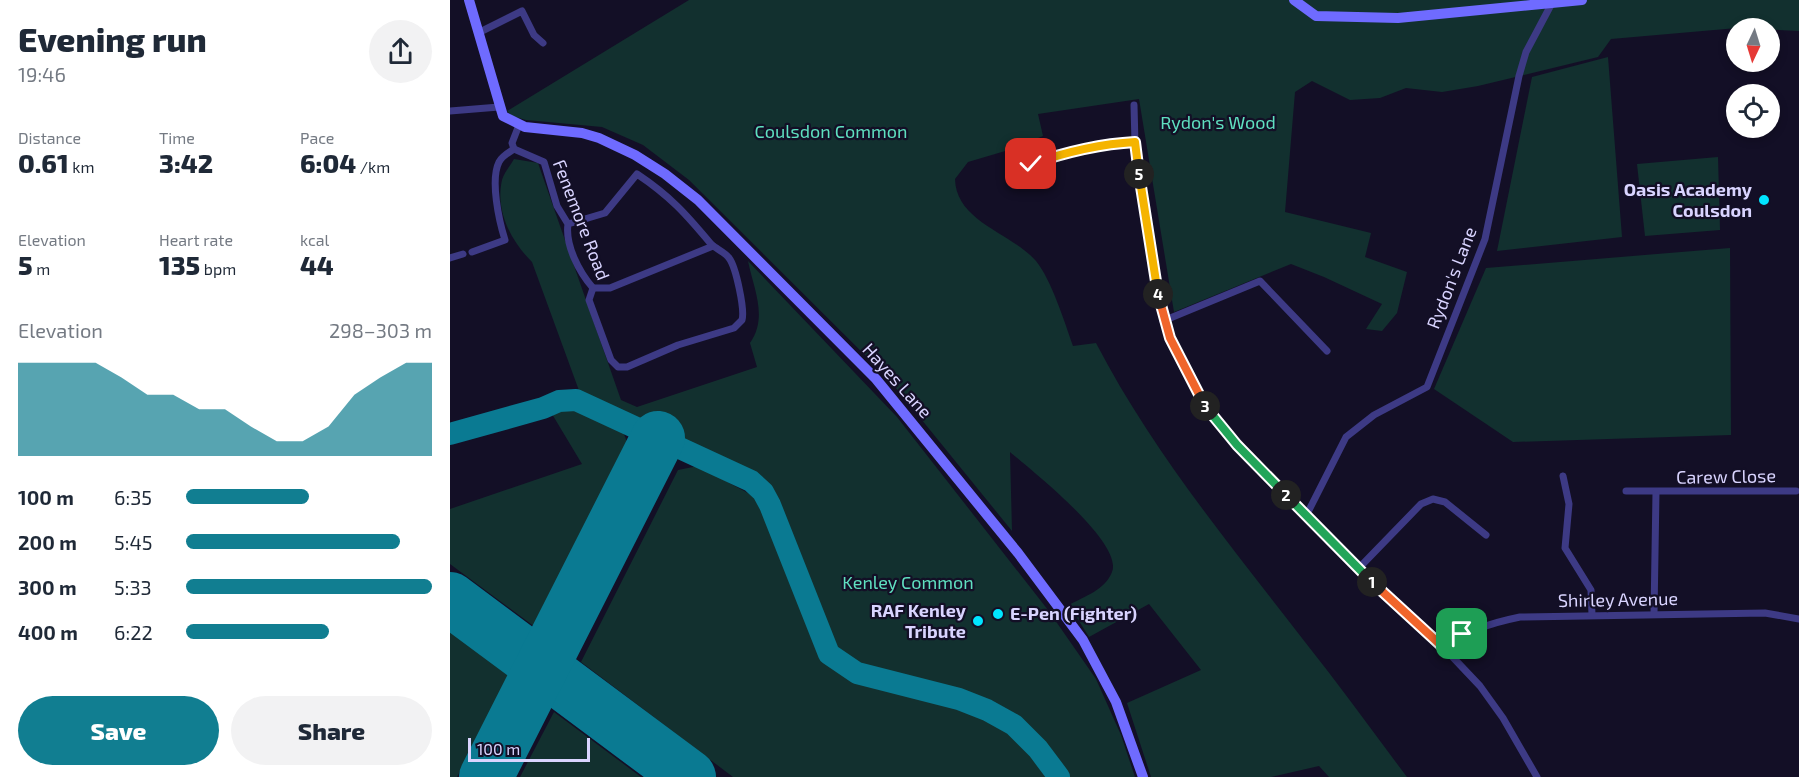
<!DOCTYPE html>
<html lang="en">
<head>
<meta charset="utf-8">
<style>
  body { margin:0; font-family:"Exo 2",sans-serif; background:#f2f2f3; color:#1f2937; height:100vh; display:flex; flex-direction:column; font-size:22px; white-space:nowrap }
  * { box-sizing:border-box; margin:0 }
  p { font-size:20px; color:#747a83 }
  .icon { flex:none; width:33px; height:33px; fill:none; stroke:currentColor; stroke-width:2; stroke-linecap:round; stroke-linejoin:round }
  .map { position:relative; flex:1; overflow:hidden }
  .drawer { display:flex; flex-direction:column; background:#fff; width:450px }
  .drawer>* { flex:none }
  .needle { width:39px; rotate:184deg }
  .fabs { position:absolute; left:1276px; top:18px; display:grid; gap:12px }
  .fabs a { display:grid; place-items:center; width:54px; height:54px; border-radius:50%; background:#fff; box-shadow:0 3px 9px #0003; font-size:30px }
  .scale { position:absolute; left:18px; bottom:15px; width:122px; box-sizing:border-box; padding-left:6px; border:3px solid #d9d4ff; border-top:0; font-size:16px; line-height:21px; white-space:nowrap; color:#d9d4ff; -webkit-text-stroke:4px #130f26; paint-order:stroke }
  .pin { position:absolute; display:grid; place-items:center; width:51px; height:51px; color:#fff; margin:-26px; border-radius:12px; box-shadow:0 3px 9px #0006 }
  .km { position:absolute; width:30px; height:30px; margin:-15px; border-radius:50%; background:#222; color:#fff; font-size:16px; line-height:30px; text-align:center }
  .round { display:grid; place-items:center; flex:none; width:63px; height:63px; border-radius:32px; background:#f2f2f3 }
  .headline { display:flex; align-items:center; justify-content:space-between; height:102px; padding:0 18px }
  h1 { font-size:33px; font-weight:800; line-height:45px }
  .figures { display:grid; grid-template-columns:repeat(3,1fr); gap:9px; height:102px; padding:6px 18px }
  .figures div { display:grid; align-content:center }
  .figures b { font-size:26px; font-weight:800 }
  .figures small { font-size:16px; font-weight:400 }
  .figures p { font-size:16px }
  .chart { height:168px; padding:12px 18px }
  .chart p { display:flex; justify-content:space-between }
  .chart svg { width:100%; height:108px; margin-top:6px; fill:#117e91; opacity:.7 }
  .primary-button { display:flex; gap:12px; margin-top:auto; padding:12px 18px }
  .primary-button a { flex:1; height:69px; border-radius:36px; background:#117e91; color:#fff; font-size:24px; font-weight:800; line-height:69px; text-align:center }
  .primary-button a+a { background:#f2f2f3; color:#1f2937 }
  ul { padding:0 18px; list-style:none; font-size:20px }
  li { display:grid; grid-template-columns:96px 72px 1fr; align-items:center; height:45px }
  li i { height:15px; border-radius:8px; background:#117e91 }
  main { display:flex; flex:1; min-height:0 }
  .map>svg:first-child { display:block }
</style>
</head>
<body>
<main>
<section class="drawer">
<div class="headline"><div><h1>Evening run</h1><p>19:46</p></div><a class="round"><svg class="icon" aria-label="share" viewBox="0 0 24 24"><path d="M12 15V3M7 8l5-5 5 5M5 13v7h14v-7"/></svg></a></div>
<div class="figures">
<div><p>Distance</p><b>0.61<small> km</small></b></div>
<div><p>Time</p><b>3:42</b></div>
<div><p>Pace</p><b>6:04<small> /km</small></b></div>
</div>
<div class="figures">
<div><p>Elevation</p><b>5<small> m</small></b></div>
<div><p>Heart rate</p><b>135<small> bpm</small></b></div>
<div><p>kcal</p><b>44</b></div>
</div>
<div class="chart"><p><span>Elevation</span>298–303 m</p>
<svg viewBox="0 0 160 44" preserveAspectRatio="none"><path d="M0 44V6L10 6L20 6L30 6L40 12L50 19L60 19L70 25L80 25L90 32L100 38L110 38L120 32L130 19L140 12L150 6L160 6V44z"/></svg>
</div>
<ul>
<li><b>100 m</b>6:35<i style="width:50%"></i></li>
<li><b>200 m</b>5:45<i style="width:87%"></i></li>
<li><b>300 m</b>5:33<i style="width:100%"></i></li>
<li><b>400 m</b>6:22<i style="width:58%"></i></li>
</ul>
<div class="primary-button"><a>Save</a><a>Share</a></div>
</section>
<div class="map">
<svg width="1349" height="777" viewBox="0 0 1349 777">
  <rect width="100%" height="100%" fill="#130f26"/>
  <g fill="#12302f">
    <path d="M239,0H1349V31L1287,28L1161,39L1148,57L1028,86L992,92L956,88L930,98L900,100L862,81L845,92L835,212L921,233L915,257L957,272L947,313L932,331L916,329L932,304L874,277L841,264L724,312L689,99L588,114L593,136L562,149L518,162L505,179C506,222 562,233 586,261C601,279 615,323 623,346L646,343C702,451 781,546 855,642C890,686 923,732 957,777H879L869,766L821,777H701L677,703L751,670L699,604L639,637L619,605C635,596 655,590 662,572C674,543 581,470 560,452L562,531L437,377L239,180L193,145L152,127L76,120L62,116L57,111Z"/>
    <path d="M1158,57L1172,237L1047,251L1082,77Z"/>
    <path d="M1268,157L1270,230L1195,236L1187,164Z"/>
    <path d="M64,159L88,163L171,400L187,407L307,367L300,343C318,317 304,290 298,261L447,417L598,610L646,679L671,735L685,777H614L592,746L567,722L539,704L510,693L410,668L382,648L318,490L303,477L131,396L82,262C61,241 45,211 52,180C54,173 60,166 64,159Z"/>
    <path d="M1280,248L1281,435L1063,442L984,389L1036,268Z"/>
    <path d="M123,406C144,415 179,421 177,449L85,627L0,564V509L132,464L102,414Z"/>
    <path d="M248,466L307,498L370,657L405,681L527,713L556,728L578,748L602,777H283L131,662L228,470Z"/>
    <path d="M0,631L59,676L7,777H0Z"/>
    <path d="M104,712L191,777H70Z"/>
  </g>
  <g fill="none" stroke-linecap="round" stroke-linejoin="round">
    <path stroke="#0a7a92" stroke-width="22" d="M0,434L93,408L109,401L126,400L301,481L313,492L320,505L379,654L407,673L509,699L537,710L564,725L588,749L609,777"/>
    <g stroke="#0a7a92" stroke-width="54">
      <path d="M0,599L239,777"/>
      <path d="M36,777L208,438"/>
    </g>
    <g stroke="#3d3a85" stroke-width="7">
      <path d="M30,32L72,11L84,35L93,43"/>
      <path d="M684,105L685,144L713,321L739,379L759,413L908,569L995,649L1030,686L1053,718L1087,777"/>
      <path d="M0,111L49,107"/>
      <path d="M69,125L62,143L64,149L94,162L107,206L118,224C115,245 129,272 143,288L139,300L161,360L168,367H177L228,345L284,328L292,320C295,310 286,267 279,258C275,252 266,249 261,244C236,214 220,196 187,174L155,213L118,224"/>
      <path d="M581,164C616,151 648,144 685,142"/>
      <path d="M22,252L55,240C49,221 40,180 49,162C52,156 58,153 64,149"/>
      <path d="M0,258L13,254"/>
      <path d="M143,288H160L263,246"/>
      <path d="M713,321L810,281L877,351"/>
      <path d="M1113,476L1119,504L1115,548L1141,590L1142,615"/>
      <path d="M1176,491H1346"/>
      <path d="M856,516L896,437L924,415L977,387L1035,239L1069,76L1076,52L1102,3"/>
      <path d="M908,569L971,504L983,499L995,502L1036,535"/>
      <path d="M1204,614L1206,492"/>
      <path d="M995,649C1018,630 1041,623 1070,617L1315,613L1349,619"/>
    </g>
    <g stroke="#6f6bff" stroke-width="10">
      <path d="M19,0L53,116L75,127L132,133L149,138L185,155L215,174L248,200L426,379L568,553L633,640L666,702L693,777"/>
      <path d="M844,0L866,16L948,18L1132,0"/>
    </g>
  </g>
  <g fill="none" stroke-linecap="round" stroke-linejoin="round">
    <defs>
      <path id="split-1" d="M922,582L995,649L1012,634"/>
      <path id="split-2" d="M836,495L922,582"/>
      <path id="split-3" d="M755,406L787,445L836,495"/>
      <path id="split-4" d="M708,294L720,338L755,406"/>
      <path id="split-5" d="M689,174L708,294"/>
      <path id="split-6" d="M581,164C616,152 648,144 685,142L689,174"/>
    </defs>
    <use href="#split-1" stroke="#fff" stroke-width="12"/>
    <use href="#split-2" stroke="#fff" stroke-width="12"/>
    <use href="#split-3" stroke="#fff" stroke-width="12"/>
    <use href="#split-4" stroke="#fff" stroke-width="12"/>
    <use href="#split-5" stroke="#fff" stroke-width="12"/>
    <use href="#split-6" stroke="#fff" stroke-width="12"/>
    <use href="#split-1" stroke="#f0652b" stroke-width="8"/>
    <use href="#split-2" stroke="#22a559" stroke-width="8"/>
    <use href="#split-3" stroke="#22a559" stroke-width="8"/>
    <use href="#split-4" stroke="#f0652b" stroke-width="8"/>
    <use href="#split-5" stroke="#f5b400" stroke-width="8"/>
    <use href="#split-6" stroke="#f5b400" stroke-width="8"/>
  </g>
  <g fill="#00e5ff" stroke="#130f26" stroke-width="2">
    <circle cx="1314" cy="200" r="6"/>
    <circle cx="548" cy="614" r="6"/>
    <circle cx="528" cy="621" r="6"/>
  </g>
  <g text-anchor="middle" stroke-width="4.5" stroke-linejoin="round" paint-order="stroke">
    <g font-size="18" fill="#5fe0c0" stroke="#130f26">
      <text x="768" y="129">Rydon's Wood</text>
      <text x="381" y="138">Coulsdon Common</text>
      <text x="458" y="589">Kenley Common</text>
    </g>
    <g font-size="18" font-weight="bold" fill="#d9d4ff" stroke="#130f26" text-anchor="end">
      <text x="1302" y="196">Oasis Academy<tspan x="1302" dy="21">Coulsdon</tspan></text>
      <text x="516" y="617">RAF Kenley<tspan x="516" dy="21">Tribute</tspan></text>
      <text x="560" y="620" text-anchor="start">E-Pen (Fighter)</text>
    </g>
    <g font-size="18" fill="#d9d4ff" stroke="#130f26">
      <text transform="translate(131 220) rotate(69)" y="6">Fenemore Road</text>
      <text transform="translate(1002 278) rotate(-69)" y="6">Rydon's Lane</text>
      <text transform="translate(447 381) rotate(48)" y="6">Hayes Lane</text>
      <text transform="translate(1276 477) rotate(-1)" y="6">Carew Close</text>
      <text transform="translate(1168 600) rotate(-1)" y="6">Shirley Avenue</text>
    </g>
  </g>
</svg>
<div class="fabs">
<a><svg class="needle" viewBox="-14 -14 28 28"><path d="M0-13l5 13h-10z" fill="#e53935"/><path d="M0 13l5-13h-10z" fill="#747a83"/></svg></a>
<a><svg class="icon" aria-label="locate" viewBox="0 0 24 24"><circle cx="12" cy="12" r="6"/><path d="M12 2v4M12 18v4M2 12h4M18 12h4"/></svg></a>
</div>
<div class="scale">100 m</div>
<div class="pin" style="left:1012px;top:634px;background:#1e9e55"><svg class="icon" aria-label="arrive" viewBox="0 0 24 24"><path d="M6 21V4h12l-3 4 3 4H6"/></svg></div>
<div class="pin" style="left:581px;top:164px;background:#d93025"><svg class="icon" aria-label="check" viewBox="0 0 24 24"><path d="M5 12l5 5 9-10"/></svg></div>
<b class="km" style="left:922px;top:582px">1</b>
<b class="km" style="left:836px;top:495px">2</b>
<b class="km" style="left:755px;top:406px">3</b>
<b class="km" style="left:708px;top:294px">4</b>
<b class="km" style="left:689px;top:174px">5</b>
</div>
</main>
</body>
</html>
